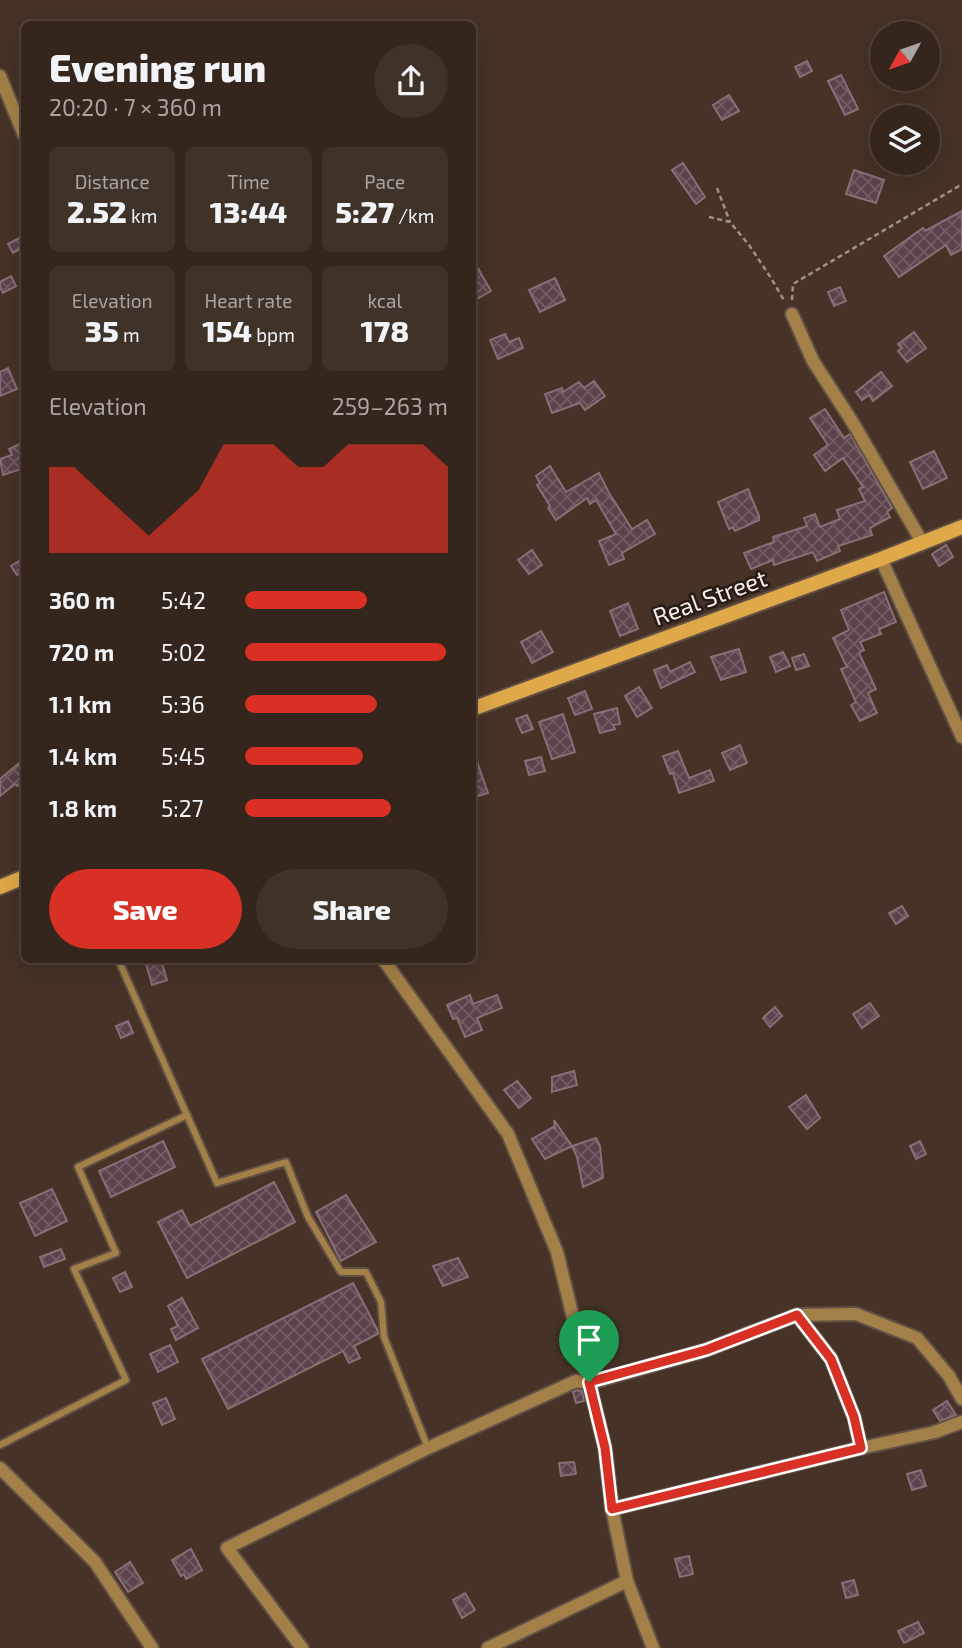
<!DOCTYPE html>
<html lang="en">
<head>
<meta charset="utf-8">
<style>
  body { margin:0; font-family:"Exo 2",sans-serif; background:#3f3229; color:#f1f3f6; height:100vh; display:flex; flex-direction:column; font-size:26px; white-space:nowrap }
  * { box-sizing:border-box; margin:0 }
  p { font-size:23px; color:#a9a5a3 }
  .icon { flex:none; width:38px; height:38px; fill:none; stroke:currentColor; stroke-width:2; stroke-linecap:round; stroke-linejoin:round }
  .map { position:relative; flex:1; overflow:hidden }
  .details { position:absolute; left:21px; top:21px; width:455px; height:942px; display:flex; flex-direction:column; background:#34261c; border-radius:10px; box-shadow:0 7px 28px #0002,0 0 0 2px #4e433b }
  .details>* { flex:none }
  .needle { width:46px; rotate:230deg }
  .tools { position:absolute; left:870px; top:21px; display:grid; gap:14px }
  .tools a { display:grid; place-items:center; width:70px; height:70px; border-radius:50%; background:#34261c; box-shadow:0 7px 28px #0002,0 0 0 2px #4e433b; font-size:35px }
  .pin { position:absolute; display:grid; place-items:center; width:60px; height:60px; color:#fff; margin:-72px -30px; border-radius:50% 50% 50% 0; rotate:-45deg; box-shadow:0 0 7px #0007 }
  .pin .icon { rotate:45deg }
  .round { display:grid; place-items:center; flex:none; width:74px; height:74px; border-radius:37px; background:#3f3229 }
  .summary { display:flex; align-items:center; justify-content:space-between; height:119px; padding:0 28px }
  h1 { font-size:38px; font-weight:800; line-height:52px }
  .metrics { display:grid; grid-template-columns:repeat(3,1fr); gap:10px; height:119px; padding:7px 28px }
  .metrics div { display:grid; align-content:center; border-radius:10px; background:#3f3229; text-align:center }
  .metrics b { font-size:30px; font-weight:800 }
  .metrics small { font-size:19px; font-weight:400 }
  .metrics p { font-size:19px }
  .chart { height:196px; padding:14px 28px }
  .chart p { display:flex; justify-content:space-between }
  .chart svg { width:100%; height:126px; margin-top:7px; fill:#d93025; opacity:.7 }
  .cta { display:flex; gap:14px; margin-top:auto; padding:14px 28px }
  .cta a { flex:1; height:80px; border-radius:42px; background:#d93025; color:#fff; font-size:28px; font-weight:800; line-height:80px; text-align:center }
  .cta a+a { background:#3f3229; color:#f1f3f6 }
  ul { padding:0 28px; list-style:none; font-size:23px }
  li { display:grid; grid-template-columns:112px 84px 1fr; align-items:center; height:52px }
  li i { height:18px; border-radius:9px; background:#d93025 }
  .map>svg:first-child { display:block }
</style>
</head>
<body>
<div class="map">
<svg width="962" height="1648" viewBox="0 0 962 1648">
  <defs>
    <pattern id="building-cross-hatch" width="8" height="8" patternUnits="userSpaceOnUse" patternTransform="scale(1.75)"><rect width="8" height="8" fill="#5b424b"/><path d="M0 0l8 8M0 8l8-8" fill="none" stroke="#735d65"/></pattern>
  </defs>
  <rect width="100%" height="100%" fill="#463226"/>
  <g fill="url(#building-cross-hatch)" stroke="#886e77" stroke-width="2">
    <path d="M807,61L812,71L800,77L795,67Z"/>
    <path d="M841,75L858,109L845,115L828,81Z"/>
    <path d="M729,95L739,111L722,120L713,105Z"/>
    <path d="M683,163L705,197L696,204L672,170Z"/>
    <path d="M854,170L884,180L876,203L846,194Z"/>
    <path d="M962,211V249L951,255L946,245L899,277L884,256L923,228L925,231Z"/>
    <path d="M21,237L24,247L13,253L8,244Z"/>
    <path d="M472,258L491,291L472,302Z"/>
    <path d="M11,276L16,286L3,293L0,287V282Z"/>
    <path d="M555,278L565,300L540,312L529,290Z"/>
    <path d="M840,287L846,301L834,306L828,292Z"/>
    <path d="M914,332L926,348L907,362L898,351L902,348L898,344Z"/>
    <path d="M505,334L509,342L519,338L523,348L498,359L490,340Z"/>
    <path d="M8,368L17,389L0,396V372Z"/>
    <path d="M881,372L892,386L873,401L869,395L862,400L856,392Z"/>
    <path d="M594,381L605,396L585,410L580,403L552,413L545,394L562,388L563,392L579,382L584,388Z"/>
    <path d="M825,409L844,438L850,434L892,508L887,512L890,517L870,528L872,535L838,546L840,551L817,561L813,552L774,565L773,560L751,569L744,553L774,542L773,537L807,526L804,518L815,514L820,527L840,519L837,510L865,501L859,489L863,487L843,458L825,471L814,455L828,445L810,418Z"/>
    <path d="M24,442V468L3,475L0,459L12,455L9,449Z"/>
    <path d="M934,451L947,478L923,489L910,462Z"/>
    <path d="M550,466L566,492L599,473L609,493L632,529L647,520L655,534L622,553L624,559L609,565L599,541L616,534L596,500L590,504L587,498L556,520L548,508L550,506L537,485L540,483L536,476Z"/>
    <path d="M748,489L759,516V520L735,531L733,527L729,529L718,502Z"/>
    <path d="M946,545L953,557L939,566L932,554Z"/>
    <path d="M532,550L542,565L529,574L518,560Z"/>
    <path d="M24,558V570L17,575L11,566Z"/>
    <path d="M884,592L896,622L879,629L881,634L860,642L864,650L859,653L876,689L868,693L877,713L860,721L851,705L856,702L841,669L847,667L833,638L849,630L841,610Z"/>
    <path d="M628,603L638,629L620,636L610,611Z"/>
    <path d="M541,631L553,652L532,663L521,642Z"/>
    <path d="M739,649L746,672L721,680L711,657Z"/>
    <path d="M783,652L790,666L776,672L770,657Z"/>
    <path d="M804,654L809,666L796,670L792,658Z"/>
    <path d="M690,662L695,672L661,688L654,670L667,665L670,672Z"/>
    <path d="M639,687L652,708L637,717L625,696Z"/>
    <path d="M585,691L592,709L575,715L568,698Z"/>
    <path d="M617,708L620,724L613,725L615,729L600,733L594,714Z"/>
    <path d="M563,714L575,752L552,759L539,722Z"/>
    <path d="M527,715L533,729L522,733L516,719Z"/>
    <path d="M740,745L747,763L730,770L722,753Z"/>
    <path d="M678,751L689,778L710,770L714,781L679,793L673,773L670,774L663,756Z"/>
    <path d="M474,753L488,793L472,798V754Z"/>
    <path d="M541,757L545,771L529,775L525,761Z"/>
    <path d="M24,759V780L17,786L15,784L0,796V779Z"/>
    <path d="M902,906L908,916L896,924L889,913Z"/>
    <path d="M161,960L167,980L152,985L146,964Z"/>
    <path d="M470,995L473,1004L497,995L502,1008L477,1018L482,1030L465,1037L457,1018L453,1019L447,1005Z"/>
    <path d="M870,1003L879,1016L862,1028L853,1014Z"/>
    <path d="M775,1007L782,1016L770,1027L763,1018Z"/>
    <path d="M128,1021L133,1033L121,1038L116,1026Z"/>
    <path d="M574,1071L577,1085L552,1092V1077Z"/>
    <path d="M517,1081L531,1098L519,1108L504,1090Z"/>
    <path d="M806,1095L820,1118L807,1129L789,1107Z"/>
    <path d="M554,1120L572,1146L545,1159L532,1139L553,1127L555,1129Z"/>
    <path d="M596,1138L600,1146L603,1178L583,1187L577,1157L572,1146Z"/>
    <path d="M163,1141L175,1167L111,1197L99,1171Z"/>
    <path d="M920,1141L926,1154L916,1159L910,1146Z"/>
    <path d="M274,1182L295,1222L187,1278L158,1222L182,1210L190,1226Z"/>
    <path d="M52,1189L67,1221L35,1236L20,1203Z"/>
    <path d="M346,1195L376,1242L341,1261L316,1212Z"/>
    <path d="M61,1249L65,1259L44,1267L40,1257Z"/>
    <path d="M458,1258L468,1277L443,1286L433,1266Z"/>
    <path d="M125,1272L132,1287L120,1292L113,1278Z"/>
    <path d="M353,1283L378,1331V1334L354,1346L360,1358L349,1363L343,1351L228,1409L202,1359Z"/>
    <path d="M182,1298L198,1328L176,1340L171,1329L178,1326L168,1306Z"/>
    <path d="M170,1345L178,1362L158,1372L150,1354Z"/>
    <path d="M577,1390L582,1391L584,1401L576,1403L573,1392Z"/>
    <path d="M166,1398L175,1419L162,1425L153,1403Z"/>
    <path d="M947,1401L956,1415L940,1421L933,1410Z"/>
    <path d="M574,1462L576,1474L561,1476L559,1463Z"/>
    <path d="M921,1470L926,1486L912,1490L907,1474Z"/>
    <path d="M191,1549L202,1570L186,1579L184,1574L181,1576L172,1560Z"/>
    <path d="M689,1556L693,1574L680,1577L675,1559Z"/>
    <path d="M130,1562L143,1583L128,1592L115,1572Z"/>
    <path d="M854,1580L858,1595L846,1598L842,1583Z"/>
    <path d="M465,1593L475,1610L462,1618L453,1600Z"/>
    <path d="M918,1622L924,1633L904,1643L898,1631Z"/>
  </g>
  <g fill="none" stroke-linecap="round" stroke-linejoin="round">
    <defs>
      <g id="lane">
        <path d="M118,959L217,1183L286,1162L308,1217L341,1272H366L381,1302L384,1337L428,1448"/>
        <path d="M0,1445L126,1380L74,1269L116,1253L78,1167L187,1115"/>
      </g>
      <g id="street">
        <path d="M0,76L24,135"/>
        <path d="M792,314L813,361L853,423L922,542"/>
        <path d="M881,559L962,737"/>
        <path d="M383,959L508,1134L557,1252L605,1448L612,1509L627,1581L653,1648"/>
        <path d="M797,1315L831,1359L854,1417L861,1448L935,1432L962,1422"/>
        <path d="M0,1468L95,1562L152,1648"/>
        <path d="M612,1509L861,1448"/>
        <path d="M302,1648L227,1548L428,1448L576,1381L589,1383L706,1350L797,1315L856,1314L917,1338L949,1376L962,1399"/>
        <path d="M488,1648L627,1581"/>
      </g>
      <g id="secondary">
        <path d="M472,709L881,559L962,527"/>
        <path d="M0,887L24,877"/>
      </g>
    </defs>
    <use href="#lane" stroke="#635045" stroke-width="10"/>
    <use href="#street" stroke="#635045" stroke-width="16"/>
    <use href="#secondary" stroke="#635045" stroke-width="18"/>
    <g stroke="#a29187" stroke-width="2.5" stroke-dasharray="5 3.5" stroke-linecap="butt">
      <path d="M717,188L730,222"/>
      <path d="M709,217L730,222L749,245L771,278L785,302"/>
      <path d="M792,300L793,284L959,186L962,187"/>
    </g>
    <use href="#lane" stroke="#a28048" stroke-width="6"/>
    <use href="#street" stroke="#a28048" stroke-width="12"/>
    <use href="#secondary" stroke="#dfa848" stroke-width="14"/>
  </g>
  <g fill="none" stroke-linecap="round" stroke-linejoin="round">
    <defs>
      <path id="route" d="M797,1315L831,1359L854,1417L861,1448L612,1509L605,1448L589,1382L706,1350Z"/>
    </defs>
    <use href="#route" stroke="#fff" stroke-width="14"/>
    <use href="#route" stroke="#d93025" stroke-width="9"/>
  </g>
  <g text-anchor="middle" stroke-width="5" stroke-linejoin="round" paint-order="stroke">
    <g font-size="24" fill="#faece5" stroke="#261c17">
      <text transform="translate(710 598) rotate(-20)" y="8">Real Street</text>
    </g>
  </g>
</svg>
<div class="tools">
<a><svg class="needle" viewBox="-14 -14 28 28"><path d="M0-13l5 13h-10z" fill="#e53935"/><path d="M0 13l5-13h-10z" fill="#a9a5a3"/></svg></a>
<a><svg class="icon" aria-label="layers" viewBox="0 0 24 24"><path d="M12 4l9 5-9 5-9-5zM3 14l9 5 9-5"/></svg></a>
</div>
<div class="pin" style="left:589px;top:1382px;background:#1e9e55"><svg class="icon" aria-label="arrive" viewBox="0 0 24 24"><path d="M6 21V4h12l-3 4 3 4H6"/></svg></div>
<section class="details">
<div class="summary"><div><h1>Evening run</h1><p>20:20 · 7 × 360 m</p></div><a class="round"><svg class="icon" aria-label="share" viewBox="0 0 24 24"><path d="M12 15V3M7 8l5-5 5 5M5 13v7h14v-7"/></svg></a></div>
<div class="metrics">
<div><p>Distance</p><b>2.52<small> km</small></b></div>
<div><p>Time</p><b>13:44</b></div>
<div><p>Pace</p><b>5:27<small> /km</small></b></div>
</div>
<div class="metrics">
<div><p>Elevation</p><b>35<small> m</small></b></div>
<div><p>Heart rate</p><b>154<small> bpm</small></b></div>
<div><p>kcal</p><b>178</b></div>
</div>
<div class="chart"><p><span>Elevation</span>259–263 m</p>
<svg viewBox="0 0 160 44" preserveAspectRatio="none"><path d="M0 44V14L10 14L20 22L30 30L40 38L50 30L60 22L70 6L80 6L90 6L100 14L110 14L120 6L130 6L140 6L150 6L160 14V44z"/></svg>
</div>
<ul>
<li><b>360 m</b>5:42<i style="width:60%"></i></li>
<li><b>720 m</b>5:02<i style="width:99%"></i></li>
<li><b>1.1 km</b>5:36<i style="width:65%"></i></li>
<li><b>1.4 km</b>5:45<i style="width:58%"></i></li>
<li><b>1.8 km</b>5:27<i style="width:72%"></i></li>
</ul>
<div class="cta"><a>Save</a><a>Share</a></div>
</section>
</div>
</body>
</html>
